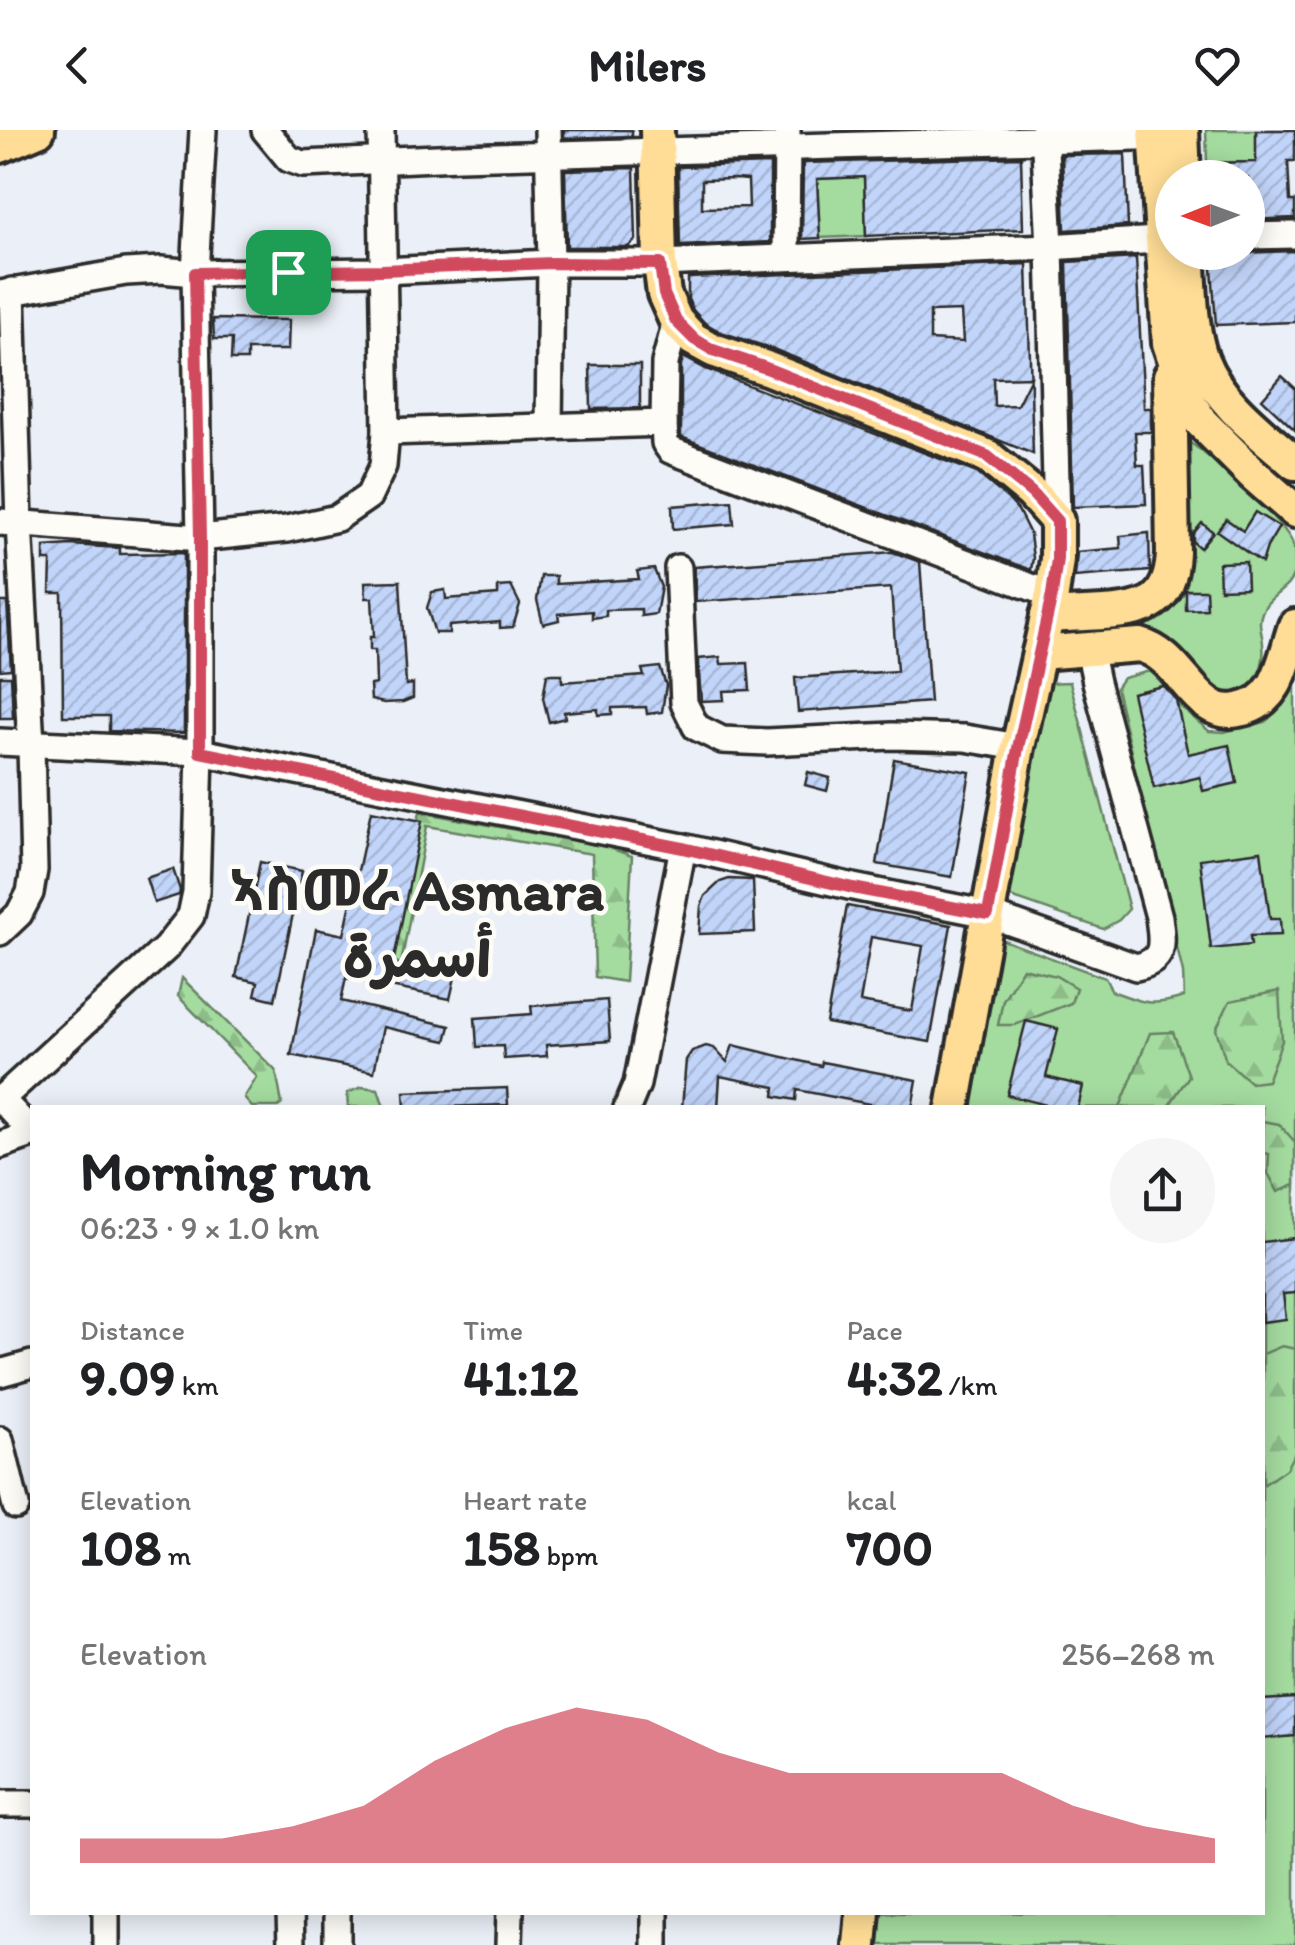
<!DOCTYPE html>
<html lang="en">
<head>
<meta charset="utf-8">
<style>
  body { margin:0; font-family:Itim,"Playpen Sans Arabic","Noto Sans Ethiopic",sans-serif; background:#f6f6f6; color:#202124; height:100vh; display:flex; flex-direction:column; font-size:38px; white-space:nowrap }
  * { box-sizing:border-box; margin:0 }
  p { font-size:32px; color:#757577 }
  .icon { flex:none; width:55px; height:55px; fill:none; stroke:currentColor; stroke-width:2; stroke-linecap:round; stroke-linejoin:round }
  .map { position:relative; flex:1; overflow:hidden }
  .details { position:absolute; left:30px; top:975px; width:1235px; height:810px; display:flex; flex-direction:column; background:#fff; border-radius:0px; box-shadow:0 5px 25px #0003 }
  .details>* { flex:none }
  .needle { width:65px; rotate:269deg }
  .buttons { position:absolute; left:1155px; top:30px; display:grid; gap:20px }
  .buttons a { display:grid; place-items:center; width:110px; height:110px; border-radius:50%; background:#fff; box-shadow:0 5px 25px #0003; font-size:50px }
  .pin { position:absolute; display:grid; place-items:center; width:85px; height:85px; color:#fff; margin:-42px; border-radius:20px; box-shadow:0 5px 15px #0006 }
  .round { display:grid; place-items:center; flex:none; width:105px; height:105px; border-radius:52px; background:#f6f6f6 }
  .headline { display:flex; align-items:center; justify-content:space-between; height:170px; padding:0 50px }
  h1 { font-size:55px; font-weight:700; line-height:75px }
  .metrics { display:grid; grid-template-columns:repeat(3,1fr); gap:15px; height:170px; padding:10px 50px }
  .metrics div { display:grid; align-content:center }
  .metrics b { font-size:50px; font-weight:700 }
  .metrics small { font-size:28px; font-weight:400 }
  .metrics p { font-size:28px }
  .chart { height:280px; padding:20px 50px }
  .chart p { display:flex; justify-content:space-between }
  .chart svg { width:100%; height:180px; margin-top:10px; fill:#d1495b; opacity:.7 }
  header { display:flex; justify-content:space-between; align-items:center; height:130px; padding:0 50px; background:#fff; font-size:45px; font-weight:700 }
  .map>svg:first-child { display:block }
</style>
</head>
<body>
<header><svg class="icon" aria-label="back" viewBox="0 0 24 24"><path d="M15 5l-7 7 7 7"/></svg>Milers<svg class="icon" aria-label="heart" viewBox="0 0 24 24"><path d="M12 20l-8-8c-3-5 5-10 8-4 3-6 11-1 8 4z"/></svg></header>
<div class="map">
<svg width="1295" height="1815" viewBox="0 0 1295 1815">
  <defs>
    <pattern id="forest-firs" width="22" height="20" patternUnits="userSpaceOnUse" patternTransform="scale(2.5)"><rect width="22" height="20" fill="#a4db9f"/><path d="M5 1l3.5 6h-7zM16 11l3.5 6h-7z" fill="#8dbc89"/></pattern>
    <pattern id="building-hatch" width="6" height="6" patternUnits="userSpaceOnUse" patternTransform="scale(2.5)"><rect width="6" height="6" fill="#c1d4f9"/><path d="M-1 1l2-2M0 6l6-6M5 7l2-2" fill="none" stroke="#a6b6d6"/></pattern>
  </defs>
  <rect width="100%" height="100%" fill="#ebf0f8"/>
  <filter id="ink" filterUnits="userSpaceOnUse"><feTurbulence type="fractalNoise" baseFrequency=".01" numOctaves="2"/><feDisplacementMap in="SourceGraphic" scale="20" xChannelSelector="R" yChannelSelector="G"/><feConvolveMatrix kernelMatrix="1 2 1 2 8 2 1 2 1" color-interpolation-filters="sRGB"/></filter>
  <g filter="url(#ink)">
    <g fill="#a4db9f" stroke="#688365" stroke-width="2.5">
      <path d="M1206,0H1256L1257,32L1207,33Z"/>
      <path d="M864,47L866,106L820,108L817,49Z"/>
      <path d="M1186,310C1207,323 1283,391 1292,412C1295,420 1295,434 1294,443C1289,463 1262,465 1260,492C1260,500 1263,507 1263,515C1266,540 1253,561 1228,567L1085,505L1084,494L1154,483Z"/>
      <path d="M1295,521V1815H872L876,1783L1262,1782V978L963,977L995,807L1105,848L1112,861C1144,873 1151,877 1184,867L1183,843L1116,558L1123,548L1154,540L1174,571L1209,601L1224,602L1265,592L1279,579L1287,565Z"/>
      <path d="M1070,552L1129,779L1119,790L1103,799L1005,765L1044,553Z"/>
    </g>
    <g fill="url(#forest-firs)" stroke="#688365" stroke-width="2.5">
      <path d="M420,682L607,717L632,726L625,852L595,847L592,724L427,696L401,834L384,828Z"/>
      <path d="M1023,838L1056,846L1076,858L1071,873L1015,895H998L1003,870Z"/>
      <path d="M182,848L276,941L282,974L278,977H252L244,968L257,947L178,866Z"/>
      <path d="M1279,861L1282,911L1267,951L1251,953L1226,931L1216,899L1230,871Z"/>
      <path d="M1173,902L1189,946L1168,977H1120L1150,903Z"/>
      <path d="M362,957L378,959L384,977H348L347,963Z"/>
      <path d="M1263,991L1279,994L1295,1012V1055L1278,1062L1268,1043L1269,1024L1263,1023Z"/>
      <path d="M1282,1216L1295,1219V1322L1286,1339L1263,1355V1224Z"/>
    </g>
    <g fill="url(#building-hatch)" stroke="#2b2b2b" stroke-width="2.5" fill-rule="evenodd">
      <path d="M564,0H632V6L564,8Z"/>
      <path d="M1256,0H1295V31H1288L1290,71H1295V88L1248,90V48H1208L1207,33L1256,32Z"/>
      <path d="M1125,24L1128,96L1065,100L1062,25Z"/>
      <path d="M1021,27L1023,99L866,106L864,47L817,49L820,108L802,109L803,33Z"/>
      <path d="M770,34V112L680,116L678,37ZM735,49L748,50L749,77L702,78V50Z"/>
      <path d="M634,38L636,110L628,117H567L565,40Z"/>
      <path d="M1295,121V192L1216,195L1211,124Z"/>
      <path d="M1136,128L1144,278H1151V302H1135L1137,335H1144L1146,374L1073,377L1067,132Z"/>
      <path d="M1027,134L1033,324L773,219L721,202L705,193L693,180L688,169V148ZM961,181L963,212L930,210V182ZM1031,247L1017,275L994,276L993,248Z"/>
      <path d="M213,189L289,190L288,220H247V230H231L232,209H214Z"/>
      <path d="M683,227L706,239L977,343L1007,368L1018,380L1030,404L1033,428L1031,440L681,307V235Z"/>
      <path d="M590,235H640V278L591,279Z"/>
      <path d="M1282,246L1295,258V300L1262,269Z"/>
      <path d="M732,371L734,394L673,399L672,376Z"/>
      <path d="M1255,382L1279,397L1267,417L1262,433L1217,401L1226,389L1243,401Z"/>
      <path d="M1202,393L1213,402L1200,418L1193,412V404Z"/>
      <path d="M1149,403L1150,441L1075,447L1077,422L1121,418L1120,406Z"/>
      <path d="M70,415L120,418V424L184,423V603L109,601V586H63L62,463H50L51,431H44V417Z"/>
      <path d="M893,422L920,432L930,572L798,582L795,548L897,541L891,458L696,472L694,437Z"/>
      <path d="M1246,432L1247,458L1220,459L1219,433Z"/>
      <path d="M654,439L661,457L656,484L641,486V479L606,480V486L592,488V481L558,484L559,490L543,494L537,470L541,446H556V454L639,449L637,441Z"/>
      <path d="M400,451L406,555L413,554V568L403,572L384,573L371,570L370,555L376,554L375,520H370V507H374L372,468H366L365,452Z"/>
      <path d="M511,456L520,474L513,497L500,498V492L449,496V503H435L427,478L432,462L445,460L446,469L498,465V457Z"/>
      <path d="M1186,460H1206L1207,479L1186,480Z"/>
      <path d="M0,472H7L11,539L0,540Z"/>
      <path d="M720,527L721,534L748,533L750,560L723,561L724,570L701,571L698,529Z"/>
      <path d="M660,537L666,555L662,582L647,584L646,577L612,578V584L598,585V579L564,582L565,588L549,592L543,568L547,544H562V552L644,546L642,539Z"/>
      <path d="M0,546H11L13,588H0Z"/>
      <path d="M1163,556L1176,570L1188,624L1229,615L1237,653L1203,661L1200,647L1154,658L1132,563Z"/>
      <path d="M894,629L970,642L952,747L877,734Z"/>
      <path d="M808,642L830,648L827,661L805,655Z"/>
      <path d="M371,681L422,691L393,834L455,847L450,869L346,848L341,871L450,896L446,911L383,897L374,942L291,925L316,799L344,805Z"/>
      <path d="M1261,721L1270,789H1280L1281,805L1250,806L1251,815L1211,819L1200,729Z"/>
      <path d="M260,732L302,741L275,870L255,865L258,852L236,847Z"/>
      <path d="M173,739L180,760L179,765L154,773L146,748Z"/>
      <path d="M729,749L753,750L755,802L699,804L701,776L705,766L720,752Z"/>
      <path d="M847,776L951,795L930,912L826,893ZM871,807L923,816L912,881L860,872Z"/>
      <path d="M607,870L610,911L546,915L547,926L504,929L503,916L477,917L475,888L532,884L531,876Z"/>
      <path d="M1026,891L1058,899L1046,947L1083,956L1078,978H1058L1007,965Z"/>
      <path d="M733,915L821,936L822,932L917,950L912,978H875V975L797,960L796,970L774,966L775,957L720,946L718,978H682L686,930L692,921L706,916L714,918L727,932Z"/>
      <path d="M507,958L508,975L405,978L404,962Z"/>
      <path d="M1295,1108V1163L1283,1164L1286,1189L1262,1192V1112Z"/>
      <path d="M1295,1568V1606L1262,1609V1570Z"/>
    </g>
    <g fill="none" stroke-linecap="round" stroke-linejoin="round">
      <defs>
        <g id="minor">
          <path d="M265,0L289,29L303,34L459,27L1170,6"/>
          <path d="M548,0L551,133L549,297"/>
          <path d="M1044,0L1050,117L1057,391"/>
          <path d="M1248,106L1295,105"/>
          <path d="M786,127L787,0"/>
          <path d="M0,164L126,142L161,140L195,143L382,141L551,133H660L1050,117L1172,109"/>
          <path d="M676,191L665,233L664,293L665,313L670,320L1052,465"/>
          <path d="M386,302L664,293"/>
          <path d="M0,392L200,408L287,399L337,388L369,366L383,336L386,302L381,0"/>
          <path d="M678,438L684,573L696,597L722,610L767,612L892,606L965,608L1018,617"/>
          <path d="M0,612L200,622L683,717L853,757L988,784L1136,837C1167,831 1162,812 1159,787L1096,552L1089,519"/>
          <path d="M0,802L19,784L30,763L34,740L31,615L19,393L12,161"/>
          <path d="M0,968L32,1002"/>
          <path d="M1,969L166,818L191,786L196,762L200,622V408L195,143L203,0"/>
          <path d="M627,978L637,954L683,717"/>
          <path d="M0,1015L32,1004"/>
          <path d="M0,1243L32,1234"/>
          <path d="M0,1310L16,1376"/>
          <path d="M0,1674H32"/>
          <path d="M290,1782L291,1815"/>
          <path d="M106,1815V1782"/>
          <path d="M337,1815V1782"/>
          <path d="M509,1815L510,1782"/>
          <path d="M655,1815V1782"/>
        </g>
        <g id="major">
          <path d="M657,0L660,133L664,164L676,191L693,209L713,220L766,238L987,326L1032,363L1057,391V429L1052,465L1018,617L953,978"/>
          <path d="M1155,0L1169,213L1189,272L1201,292L1254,345L1295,381"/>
          <path d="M1182,0L1184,48"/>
          <path d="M0,16L38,0"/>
          <path d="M1188,122C1191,157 1190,198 1202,230C1218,272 1262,304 1295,333"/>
          <path d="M1047,486C1066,485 1085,484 1104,483C1148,480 1171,472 1173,423L1170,246"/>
          <path d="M1039,523L1140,515C1184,527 1194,589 1238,580C1280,573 1283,530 1295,496"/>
          <path d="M860,1815L863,1782"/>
        </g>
      </defs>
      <use href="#minor" stroke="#2b2b2b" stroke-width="32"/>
      <use href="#major" stroke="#2b2b2b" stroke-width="40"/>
      <use href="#minor" stroke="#fdfcf7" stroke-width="25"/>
      <use href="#major" stroke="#ffdd96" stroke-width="32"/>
    </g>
  </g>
  <g fill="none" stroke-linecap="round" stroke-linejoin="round" filter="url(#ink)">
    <defs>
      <path id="route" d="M552,133L660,134L664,164L676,191L694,209L713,220L766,238L987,326L1032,363L1057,391V429L1052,465L1018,618L988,784L853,758L683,718L200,622V408L195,143L382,140Z"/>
    </defs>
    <use href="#route" stroke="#fff" stroke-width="20"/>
    <use href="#route" stroke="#d1495b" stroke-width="12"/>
  </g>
  <g text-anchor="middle" stroke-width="9" stroke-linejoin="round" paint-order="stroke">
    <g font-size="58" font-weight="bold" fill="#2b2b2b" stroke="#fdfcf7">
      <text x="417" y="780">ኣስመራ Asmara<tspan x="417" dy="67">أسمرة</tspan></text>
    </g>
  </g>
</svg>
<div class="buttons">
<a><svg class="needle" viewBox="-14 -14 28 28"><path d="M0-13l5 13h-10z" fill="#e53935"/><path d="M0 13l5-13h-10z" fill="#757577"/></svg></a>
</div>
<div class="pin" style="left:288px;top:142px;background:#1e9e55"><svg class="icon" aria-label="arrive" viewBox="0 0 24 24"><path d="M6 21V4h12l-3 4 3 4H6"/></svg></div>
<section class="details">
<div class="headline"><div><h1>Morning run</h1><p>06:23 · 9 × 1.0 km</p></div><a class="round"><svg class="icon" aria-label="share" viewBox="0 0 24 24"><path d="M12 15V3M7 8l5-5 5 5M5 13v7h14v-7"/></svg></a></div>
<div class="metrics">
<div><p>Distance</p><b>9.09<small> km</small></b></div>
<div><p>Time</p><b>41:12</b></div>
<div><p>Pace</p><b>4:32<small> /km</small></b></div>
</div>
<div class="metrics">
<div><p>Elevation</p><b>108<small> m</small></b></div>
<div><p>Heart rate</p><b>158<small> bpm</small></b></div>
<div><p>kcal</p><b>700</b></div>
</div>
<div class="chart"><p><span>Elevation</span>256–268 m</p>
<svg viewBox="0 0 160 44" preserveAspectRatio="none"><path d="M0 44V38L10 38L20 38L30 35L40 30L50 19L60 11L70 6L80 9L90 17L100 22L110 22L120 22L130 22L140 30L150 35L160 38V44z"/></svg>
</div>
</section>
</div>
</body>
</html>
